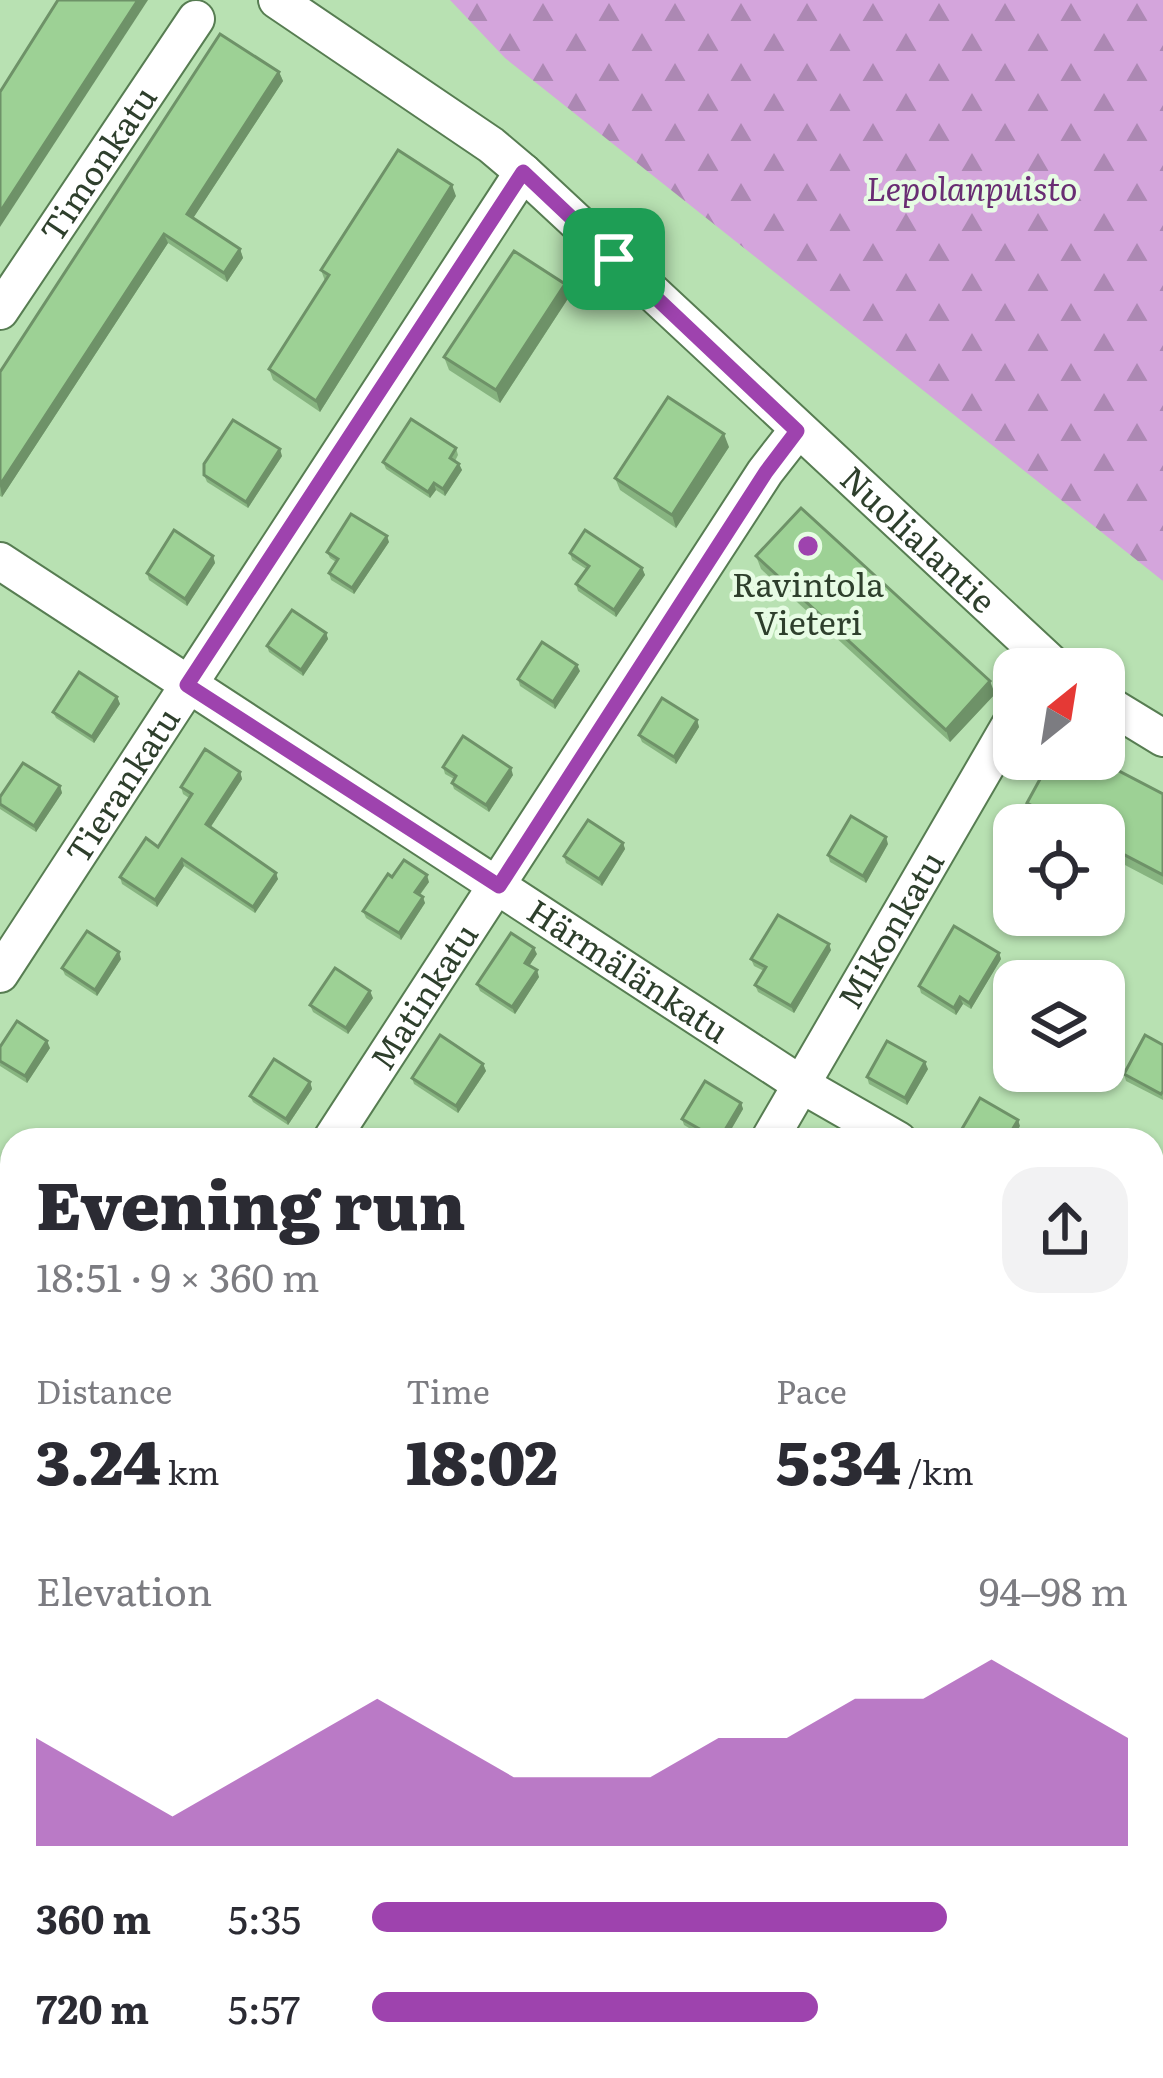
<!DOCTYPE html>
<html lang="en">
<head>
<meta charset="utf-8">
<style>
  body { margin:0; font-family:Literata,serif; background:#f2f2f3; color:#2b2b33; height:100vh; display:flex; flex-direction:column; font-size:45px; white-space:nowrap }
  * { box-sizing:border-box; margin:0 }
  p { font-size:39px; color:#7c7c81 }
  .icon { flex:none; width:66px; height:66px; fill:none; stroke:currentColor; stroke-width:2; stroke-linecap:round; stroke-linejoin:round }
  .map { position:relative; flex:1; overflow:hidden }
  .details { position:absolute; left:0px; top:1128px; width:1164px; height:951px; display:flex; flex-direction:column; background:#fff; border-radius:36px 36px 0 0; box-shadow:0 3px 9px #0004 }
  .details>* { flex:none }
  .needle { width:78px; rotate:30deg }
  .controls { position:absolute; left:993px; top:648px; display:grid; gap:24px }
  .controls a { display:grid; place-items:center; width:132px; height:132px; border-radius:24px; background:#fff; box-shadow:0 3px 9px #0004; font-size:60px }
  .pin { position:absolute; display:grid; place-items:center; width:102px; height:102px; color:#fff; margin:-51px; border-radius:24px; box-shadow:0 6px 18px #0006 }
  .round { display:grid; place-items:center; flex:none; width:126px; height:126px; border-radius:36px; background:#f2f2f3 }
  .headline { display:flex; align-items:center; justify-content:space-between; height:204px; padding:0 36px }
  h1 { font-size:66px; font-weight:800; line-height:90px }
  .figures { display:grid; grid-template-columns:repeat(3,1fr); gap:18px; height:204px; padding:12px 36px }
  .figures div { display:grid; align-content:center }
  .figures b { font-size:60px; font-weight:800 }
  .figures small { font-size:33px; font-weight:400 }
  .figures p { font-size:33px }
  .chart { height:336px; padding:24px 36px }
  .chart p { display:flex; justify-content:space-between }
  .chart svg { width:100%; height:216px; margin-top:12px; fill:#9e43ae; opacity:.7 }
  ul { padding:0 36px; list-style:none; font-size:39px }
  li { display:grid; grid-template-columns:192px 144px 1fr; align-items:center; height:90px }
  li i { height:30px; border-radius:15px; background:#9e43ae }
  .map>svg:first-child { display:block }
</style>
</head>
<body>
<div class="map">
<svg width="1163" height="2078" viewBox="0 0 1163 2078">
  <defs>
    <pattern id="forest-firs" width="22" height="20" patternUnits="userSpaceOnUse" patternTransform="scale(3)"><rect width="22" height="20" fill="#d4a5dc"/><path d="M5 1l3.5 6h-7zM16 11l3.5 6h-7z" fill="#ac88b3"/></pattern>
  </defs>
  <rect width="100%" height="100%" fill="#b8e1b2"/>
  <path fill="url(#forest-firs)" d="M450,0H1163V581L505,58Z"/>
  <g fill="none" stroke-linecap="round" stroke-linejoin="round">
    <defs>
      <g id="minor">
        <path id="s1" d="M277,0L491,145L523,172L1057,669"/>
        <path id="s2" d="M0,311L196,19"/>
        <path id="s3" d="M0,561L802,1085L898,1140"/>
        <path d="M1104,702L1163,738"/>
        <path id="s4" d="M0,974L523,172"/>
        <path id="s5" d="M331,1140L765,472L797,431"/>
        <path id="s6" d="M769,1140L1014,718"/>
        <path d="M1152,1225L1163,1204"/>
        <path d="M1152,1283L1163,1289"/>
        <path d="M0,1420L12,1427"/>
        <path d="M0,1630L12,1613"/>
        <path d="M0,1921L12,1929"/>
        <path d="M221,2067L237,2078"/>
        <path d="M1101,2067L1123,2078"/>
      </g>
    </defs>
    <use href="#minor" stroke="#577d52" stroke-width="40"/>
    <use href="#minor" stroke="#fff" stroke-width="36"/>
  </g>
  <g fill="#87b480">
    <path d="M279,72L283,81L193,218L240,249L243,258L227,282L168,243L2,497L0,496V372Z"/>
    <path d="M456,196L320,412L273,380L269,369L325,281L321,270Z"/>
    <path d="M565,284L569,297L500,403L449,370L444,357Z"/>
    <path d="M729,447L676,528L620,490L615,478Z"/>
    <path d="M456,448L458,455L455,461L459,464L462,470L445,496L436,490L430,498L386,469L383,462Z"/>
    <path d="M282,456L248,508L207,482L204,475Z"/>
    <path d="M389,542L354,594L331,580L329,573L336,562L330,558L327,552Z"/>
    <path d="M570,553L642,568L645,575L616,617L578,591L576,584L586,569L572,560Z"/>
    <path d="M213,556L215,563L187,606L149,580L147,573Z"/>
    <path d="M756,556L995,694L950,742L761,569Z"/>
    <path d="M326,633L328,639L303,676L269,652L267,646Z"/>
    <path d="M580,671L555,709L520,686L518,679Z"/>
    <path d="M117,697L120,704L94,743L56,718L53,712Z"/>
    <path d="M697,720L699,727L676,764L642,742L639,735Z"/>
    <path d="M443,767L513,775L489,812L454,789L452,783L454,779L445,774Z"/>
    <path d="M240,772L242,779L210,828L278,879L255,913L184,866L157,907L122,884L120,877L158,847L189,798L183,794L181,787Z"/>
    <path d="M60,786L62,793L36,832L0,809V797Z"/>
    <path d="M1163,794V885L1104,854V825H1048L1032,816L1027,803Z"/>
    <path d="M623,843L625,849L602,886L566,863L564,856Z"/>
    <path d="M888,844L866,883L830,862L828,855Z"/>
    <path d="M392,877L429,882L420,895L425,903L401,940L366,918L363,911Z"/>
    <path d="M831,950L794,1013L758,992L755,985L764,971L754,966L751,959Z"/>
    <path d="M999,953L1001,959L971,1009L963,1004L956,1015L921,993L919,986Z"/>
    <path d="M537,954L529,966L539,977L515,1014L480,991L477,984Z"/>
    <path d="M121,959L97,996L65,975L62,968Z"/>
    <path d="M373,998L348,1034L313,1012L310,1005Z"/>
    <path d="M1163,1045V1100L1126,1081L1124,1074Z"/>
    <path d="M0,1047L50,1048L27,1083L0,1066Z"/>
    <path d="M483,1064L486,1071L458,1113L414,1084L412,1078Z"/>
    <path d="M928,1069L907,1105L869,1084L867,1077Z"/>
    <path d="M310,1082L312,1089L288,1125L253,1102L250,1096Z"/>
    <path d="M741,1103L743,1109L725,1140H709L684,1125L682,1119Z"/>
    <path d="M1152,1324L1163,1330V1378L1152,1372Z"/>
    <path d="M0,1709L12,1717V1861L0,1853V1791L8,1778L0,1773Z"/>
    <path d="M0,1988L12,1996V2047L0,2039Z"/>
    <path d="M42,2067H141L158,2078H72L64,2073L58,2078Z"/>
    <path d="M361,2067H478L495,2078H377Z"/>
  </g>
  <g fill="#6e9268">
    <path d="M138,0H148L0,227V212Z"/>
    <path d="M279,72L283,81L190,223L187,214Z"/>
    <path d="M452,185L456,196L320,412L316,401Z"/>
    <path d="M164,234L168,243L2,497L0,485Z"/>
    <path d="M240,249L243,258L227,282L224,273Z"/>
    <path d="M565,284L569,297L500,403L496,390Z"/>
    <path d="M724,434L729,447L676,528L672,515Z"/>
    <path d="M280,449L282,456L248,508L246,502Z"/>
    <path d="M459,464L462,470L445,496L443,489Z"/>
    <path d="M434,483L436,490L430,498L428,492Z"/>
    <path d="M387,536L389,542L354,594L352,588Z"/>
    <path d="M213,556L215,563L187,606L185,599Z"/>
    <path d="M642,568L645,575L616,617L614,610Z"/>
    <path d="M326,633L328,639L303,676L301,670Z"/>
    <path d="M577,665L580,671L555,709L553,702Z"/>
    <path d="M990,681L995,694L950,742L946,730Z"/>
    <path d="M117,697L120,704L94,743L92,737Z"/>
    <path d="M697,720L699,727L676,764L674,757Z"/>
    <path d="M511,768L513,775L489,812L486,805Z"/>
    <path d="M240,772L242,779L208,831L206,824Z"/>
    <path d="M60,786L62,793L36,832L34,826Z"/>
    <path d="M886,837L888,844L866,883L863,876Z"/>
    <path d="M623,843L625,849L602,886L599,879Z"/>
    <path d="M182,859L184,866L157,907L155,900Z"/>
    <path d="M276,873L278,879L255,913L253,907Z"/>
    <path d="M427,875L429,882L417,898L415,892Z"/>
    <path d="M423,897L425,903L401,940L399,933Z"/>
    <path d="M829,944L831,950L794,1013L791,1006Z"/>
    <path d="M534,948L537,954L527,969L525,963Z"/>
    <path d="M119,952L121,959L97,996L95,990Z"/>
    <path d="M999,953L1001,959L971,1009L969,1003Z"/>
    <path d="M537,970L539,977L515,1014L512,1007Z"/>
    <path d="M370,991L373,998L348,1034L346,1028Z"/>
    <path d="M960,997L963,1004L956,1015L954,1008Z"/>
    <path d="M47,1041L50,1048L27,1083L25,1076Z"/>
    <path d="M925,1062L928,1069L907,1105L905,1098Z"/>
    <path d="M483,1064L486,1071L458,1113L456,1106Z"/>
    <path d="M310,1082L312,1089L288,1125L286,1119Z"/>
    <path d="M741,1103L743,1109L725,1140H719Z"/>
    <path d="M1018,1120L1020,1126L1012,1140H1006Z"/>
    <path d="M1163,1653V1665L1157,1676L1155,1670Z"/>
  </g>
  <g fill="#9dd195" stroke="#6e9268" stroke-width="3">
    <path d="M58,0H138L0,212V92Z"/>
    <path d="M220,34L279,72L187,214L240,249L224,273L164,234L0,485V372Z"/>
    <path d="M398,150L452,185L316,401L269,369L329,275L321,270Z"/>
    <path d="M514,251L565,284L496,390L444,357Z"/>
    <path d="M668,397L724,434L672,515L615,478Z"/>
    <path d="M411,419L456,448L450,458L459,464L443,489L434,483L428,492L383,462Z"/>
    <path d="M233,420L280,449L246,502L204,475V464Z"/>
    <path d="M801,508L990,681L946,730L756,556Z"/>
    <path d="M351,514L387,536L352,588L329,573L338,559L327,552Z"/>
    <path d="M174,530L213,556L185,599L147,573Z"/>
    <path d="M585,530L642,568L614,610L576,584L589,566L570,553Z"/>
    <path d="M292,610L326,633L301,670L267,646Z"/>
    <path d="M542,642L577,665L553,702L518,679Z"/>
    <path d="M79,672L117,697L92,737L53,712Z"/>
    <path d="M662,698L697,720L674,757L639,735Z"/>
    <path d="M463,736L511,768L486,805L452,783L456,776L443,767Z"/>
    <path d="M205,749L240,772L206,824L276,873L253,907L182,859L155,900L120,877L146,838L158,847L192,794L181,787Z"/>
    <path d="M1051,759H1096L1163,794V875L1104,844V825H1068L1027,803Z"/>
    <path d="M23,763L60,786L34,826L0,804V797Z"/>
    <path d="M851,816L886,837L863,876L828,855Z"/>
    <path d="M588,820L623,843L599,879L564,856Z"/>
    <path d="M404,860L427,875L415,892L423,897L399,933L363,911L388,874L392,877Z"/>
    <path d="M778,915L829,944L791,1006L755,985L766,967L751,959Z"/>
    <path d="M954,926L999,953L969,1003L960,997L954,1008L919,986Z"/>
    <path d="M87,931L119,952L95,990L62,968Z"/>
    <path d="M511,933L534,948L525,963L537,970L512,1007L477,984Z"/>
    <path d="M335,968L370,991L346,1028L310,1005Z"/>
    <path d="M17,1021L47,1041L25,1076L0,1061V1047Z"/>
    <path d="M440,1035L483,1064L456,1106L412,1078Z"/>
    <path d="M1145,1035L1163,1045V1091L1161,1094L1124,1074Z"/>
    <path d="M887,1041L925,1062L905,1098L867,1077Z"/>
    <path d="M274,1059L310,1082L286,1119L250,1096Z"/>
    <path d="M705,1081L741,1103L719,1140L682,1119Z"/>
    <path d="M980,1098L1018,1120L1006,1140H970L959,1134Z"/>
    <path d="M382,1131L395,1140H376Z"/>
    <path d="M1152,1324L1163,1330V1372L1152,1366Z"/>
    <path d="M1152,1633L1163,1638V1653L1155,1670L1152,1668Z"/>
    <path d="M0,1709L12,1717V1855L0,1847V1791L11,1773L0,1766Z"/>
    <path d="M0,1988L12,1996V2042L0,2035Z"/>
    <path d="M62,2067H141L158,2078H80Z"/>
    <path d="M370,2067H478L495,2078H386Z"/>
    <path d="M916,2067H961L966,2078H920Z"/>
  </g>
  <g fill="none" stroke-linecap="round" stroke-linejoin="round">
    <defs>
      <path id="route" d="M523,172L797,431L766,472L499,886L187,685Z"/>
    </defs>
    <use href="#route" stroke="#fff" stroke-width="24"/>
    <use href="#route" stroke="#9e43ae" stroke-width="15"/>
  </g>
  <circle fill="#9e43ae" stroke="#e7fce4" stroke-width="4.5" cx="808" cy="546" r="12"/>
  <g text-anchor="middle" stroke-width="9" stroke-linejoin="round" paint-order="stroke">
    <g font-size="33" fill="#2e3f2c" stroke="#e7fce4">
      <text dy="12" stroke="none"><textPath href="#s2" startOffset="177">Timonkatu</textPath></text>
      <text dy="12" stroke="none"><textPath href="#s1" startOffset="840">Nuolialantie</textPath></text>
      <text dy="12" stroke="none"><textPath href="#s4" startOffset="225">Tierankatu</textPath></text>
      <text dy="12" stroke="none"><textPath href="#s6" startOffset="243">Mikonkatu</textPath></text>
      <text dy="12" stroke="none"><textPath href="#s3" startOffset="750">Härmälänkatu</textPath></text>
      <text dy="12" stroke="none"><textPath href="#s5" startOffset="171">Matinkatu</textPath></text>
    </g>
    <g font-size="33" font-style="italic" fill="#692d73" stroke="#e7fce4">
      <text x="972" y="201">Lepolanpuisto</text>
    </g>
    <g font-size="33" fill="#2e3f2c" stroke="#e7fce4">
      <text x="808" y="597">Ravintola<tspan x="808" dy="38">Vieteri</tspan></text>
    </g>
  </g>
</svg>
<div class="controls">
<a><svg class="needle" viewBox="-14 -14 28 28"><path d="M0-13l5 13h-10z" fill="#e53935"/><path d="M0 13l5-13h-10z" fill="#7c7c81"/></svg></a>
<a><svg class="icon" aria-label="locate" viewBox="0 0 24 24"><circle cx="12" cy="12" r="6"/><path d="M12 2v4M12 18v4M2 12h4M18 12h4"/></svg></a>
<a><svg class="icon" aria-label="layers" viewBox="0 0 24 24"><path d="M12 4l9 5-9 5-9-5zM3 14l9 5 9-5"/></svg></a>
</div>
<div class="pin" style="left:614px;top:259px;background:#1e9e55"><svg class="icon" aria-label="arrive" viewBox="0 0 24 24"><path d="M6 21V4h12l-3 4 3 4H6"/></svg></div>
<section class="details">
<div class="headline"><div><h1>Evening run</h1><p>18:51 · 9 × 360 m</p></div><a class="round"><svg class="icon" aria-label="share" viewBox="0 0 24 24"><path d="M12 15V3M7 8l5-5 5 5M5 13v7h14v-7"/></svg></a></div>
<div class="figures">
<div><p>Distance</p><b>3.24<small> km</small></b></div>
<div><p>Time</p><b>18:02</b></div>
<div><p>Pace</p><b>5:34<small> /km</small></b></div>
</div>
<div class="chart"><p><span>Elevation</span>94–98 m</p>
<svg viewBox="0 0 160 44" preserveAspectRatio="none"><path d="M0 44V22L10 30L20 38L30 30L40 22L50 14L60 22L70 30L80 30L90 30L100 22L110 22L120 14L130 14L140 6L150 14L160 22V44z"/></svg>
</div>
<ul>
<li><b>360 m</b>5:35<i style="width:76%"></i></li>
<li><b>720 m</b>5:57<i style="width:59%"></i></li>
</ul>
</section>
</div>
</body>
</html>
